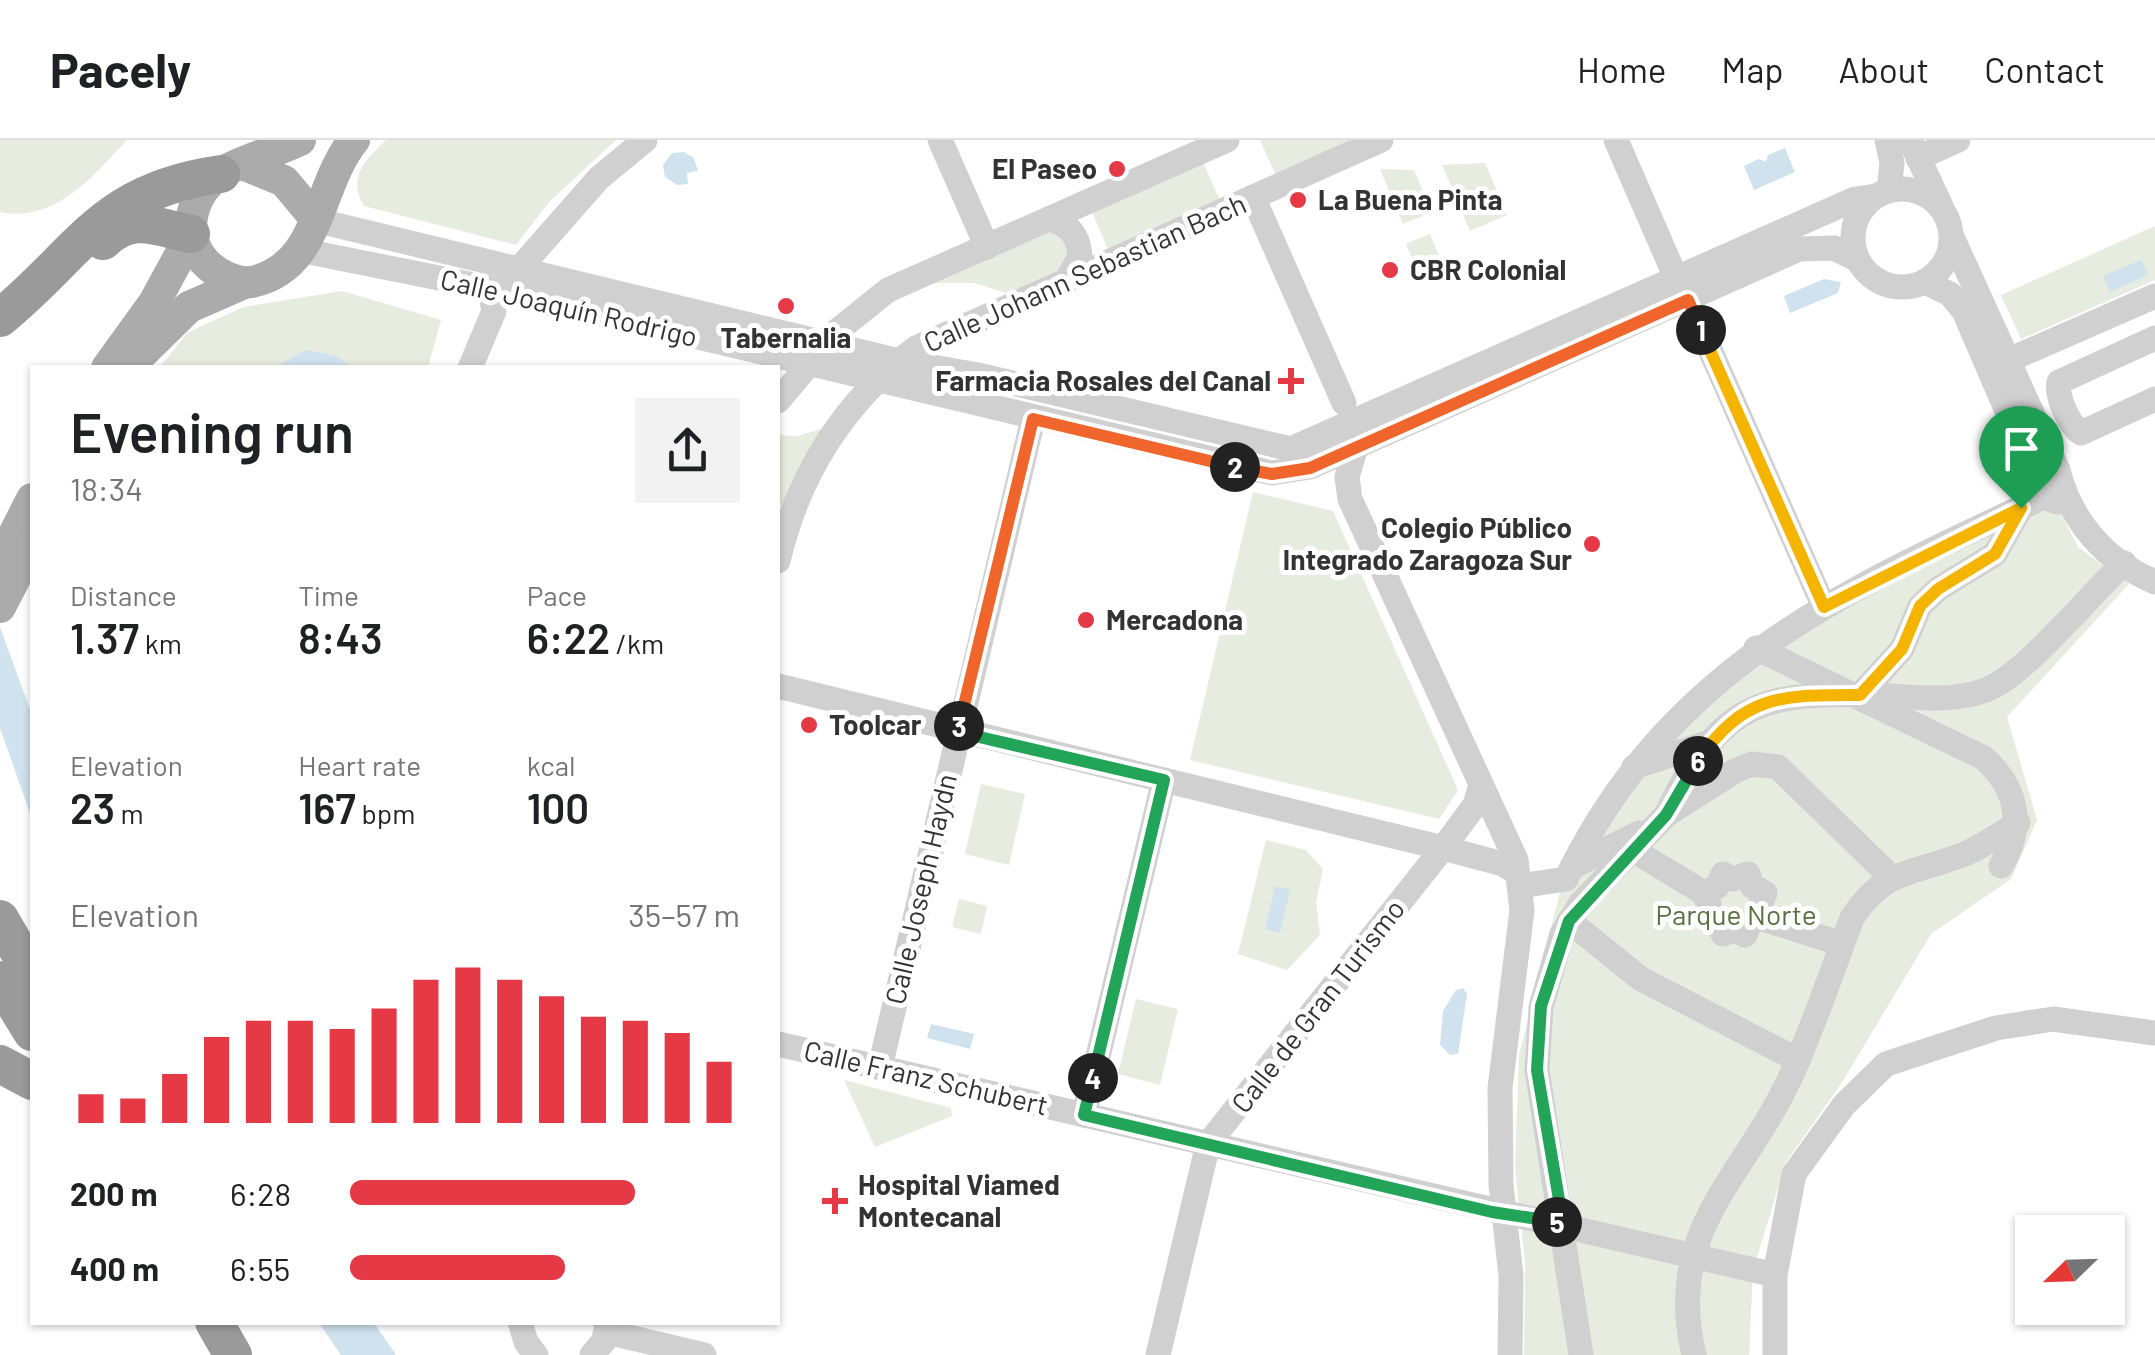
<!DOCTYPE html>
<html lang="en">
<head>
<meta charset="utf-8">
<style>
  body { margin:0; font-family:Barlow,sans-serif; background:#f2f2f2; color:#202124; height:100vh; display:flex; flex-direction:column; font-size:38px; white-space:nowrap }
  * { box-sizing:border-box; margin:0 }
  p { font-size:32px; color:#757577 }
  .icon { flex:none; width:55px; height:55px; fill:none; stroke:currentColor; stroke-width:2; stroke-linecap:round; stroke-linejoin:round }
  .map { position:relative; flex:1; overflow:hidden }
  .side { position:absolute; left:30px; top:225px; width:750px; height:960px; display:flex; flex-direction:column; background:#fff; border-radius:0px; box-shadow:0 2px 8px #0004 }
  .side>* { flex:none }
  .needle { width:65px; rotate:247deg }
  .buttons { position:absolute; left:2015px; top:1075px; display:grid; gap:20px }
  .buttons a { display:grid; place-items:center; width:110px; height:110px; border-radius:0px; background:#fff; box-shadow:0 2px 8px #0004; font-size:50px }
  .pin { position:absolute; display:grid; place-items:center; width:85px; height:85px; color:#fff; margin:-102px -42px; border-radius:50% 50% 50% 0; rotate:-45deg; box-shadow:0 0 10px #0007 }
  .pin .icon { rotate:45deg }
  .km { position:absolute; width:50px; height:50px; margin:-25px; border-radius:50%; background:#222; color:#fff; font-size:28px; line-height:50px; text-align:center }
  .round { display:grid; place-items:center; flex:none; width:105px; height:105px; border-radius:0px; background:#f2f2f2 }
  .headline { display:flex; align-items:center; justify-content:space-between; height:170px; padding:0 40px }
  h1 { font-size:55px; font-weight:600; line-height:75px }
  .figures { display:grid; grid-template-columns:repeat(3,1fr); gap:15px; height:170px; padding:10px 40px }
  .figures div { display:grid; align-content:center }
  .figures b { font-size:42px; font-weight:600 }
  .figures small { font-size:28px; font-weight:400 }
  .figures p { font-size:28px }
  .chart { height:280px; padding:20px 40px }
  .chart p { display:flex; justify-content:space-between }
  .chart svg { width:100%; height:180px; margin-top:10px; stroke:#e63946; stroke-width:6 }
  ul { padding:0 40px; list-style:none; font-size:32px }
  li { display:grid; grid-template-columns:160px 120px 1fr; align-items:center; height:75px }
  li i { height:25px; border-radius:12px; background:#e63946 }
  header { display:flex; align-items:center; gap:60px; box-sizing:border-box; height:140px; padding:0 50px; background:#fff; border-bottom:2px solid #e0e0e0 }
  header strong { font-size:48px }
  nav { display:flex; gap:55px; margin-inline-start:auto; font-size:35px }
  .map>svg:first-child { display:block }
</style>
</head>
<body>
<header>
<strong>Pacely</strong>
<nav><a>Home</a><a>Map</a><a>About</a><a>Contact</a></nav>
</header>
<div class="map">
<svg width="2155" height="1215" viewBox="0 0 2155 1215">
  <rect width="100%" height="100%" fill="#fff"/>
  <g fill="#e6ecdf">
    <path d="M0,0H127C92,37 55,83 0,72Z"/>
    <path d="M386,0H616L549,62L516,105L364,66C347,38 365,20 386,0Z"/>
    <path d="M1260,0H1365L1277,38Z"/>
    <path d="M1201,18L1222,65L1110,114L1090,67Z"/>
    <path d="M1485,23L1507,75L1470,91L1442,25Z"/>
    <path d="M1380,29L1414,30L1432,72L1403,84Z"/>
    <path d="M2155,86V140L2021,199L2001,155Z"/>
    <path d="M1040,90L1068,97L1070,130L1016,156L974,143H931Z"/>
    <path d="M1430,94L1439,116L1416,127L1406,104Z"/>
    <path d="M342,151L441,180L428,227L159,228L188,192L244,167Z"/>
    <path d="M831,286L784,364L778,367V295L798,296Z"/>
    <path d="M2044,341L2078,407L2129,444L2007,577L2037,680L2011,739L1931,794L1841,944L1786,1022L1753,1130L1749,1215H1524L1525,1122L1515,1028L1519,915L1571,708L1601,658L1813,463Z"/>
    <path d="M1253,352L1333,371L1458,650L1439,679L1190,620Z"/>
    <path d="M981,644L1025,654L1009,725L965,714Z"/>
    <path d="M1266,700L1306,710L1323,729L1316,762L1320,795L1287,830L1238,814Z"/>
    <path d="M959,759L987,766L981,794L952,787Z"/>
    <path d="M1136,859L1178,869L1160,945L1118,934Z"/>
    <path d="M844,940L951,968L952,976L875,1007Z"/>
  </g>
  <g fill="#cfe2ee">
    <path d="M1785,8L1795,32L1754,50L1744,26L1759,19L1766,22L1768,15Z"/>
    <path d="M684,12L694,18L698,31L687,33L688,44L677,45L665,37L663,25L672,13Z"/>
    <path d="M2141,120L2148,135L2110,152L2103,136Z"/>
    <path d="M1824,139L1841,142L1838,153L1790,173L1784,156Z"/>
    <path d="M305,210L336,216L351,227H276Z"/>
    <path d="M0,487L32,575V679L0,588Z"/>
    <path d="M1275,746L1290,750L1280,793L1265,789Z"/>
    <path d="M1463,848L1467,854L1458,914L1450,915L1440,905L1443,871L1456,850Z"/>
    <path d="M931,884L974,894L970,909L927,898Z"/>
    <path d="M319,1183H374L396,1215H341Z"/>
  </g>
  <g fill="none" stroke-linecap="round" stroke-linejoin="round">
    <g stroke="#d0d0d0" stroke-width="25">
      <path d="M940,0L987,107"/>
      <path d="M1616,0L1676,138"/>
      <path d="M1887,0L1892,23L1889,50"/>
      <path d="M1910,0L1941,66"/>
      <path d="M1918,18L1958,0"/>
      <circle cx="1902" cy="98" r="49"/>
      <path d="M1253,57L1344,263"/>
      <path d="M1049,79C1069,84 1079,96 1080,117L1068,138"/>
      <path d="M315,80L899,221L978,235L1291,309L1855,59L1876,56"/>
      <path d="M1952,97L2058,330C2070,380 2105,421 2155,442"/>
      <path d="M304,111L504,151L1272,333L1310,327L1799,109L1834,108L1858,120"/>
      <path d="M519,129L599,38L645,0"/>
      <path d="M1925,142L1950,154L1964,171L2044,357L2057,362"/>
      <path d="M1688,160L1824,467"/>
      <path d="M2155,198L2059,242C2056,257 2069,285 2081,293L2155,259"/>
      <path d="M1995,226L2155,156"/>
      <path d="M470,228L494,171L490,151"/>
      <path d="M778,261L837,191L888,150L1227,0"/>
      <path d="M1356,307L1347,337L1350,359L1516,720L1522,770L1500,948L1501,1045L1511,1136L1510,1215"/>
      <path d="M778,421C798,335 844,261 916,208L1381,0"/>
      <path d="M1756,508L1984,618C2019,650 2024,686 2001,726"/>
      <path d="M778,546L1443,708L1503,724L1517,733"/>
      <path d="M1860,555L1902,509L1920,466L1938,449L1995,414L2021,368"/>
      <path d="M1634,627L1710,602"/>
      <path d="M1666,675C1723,555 1767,551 1892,556C1922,558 1954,561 1983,551C2023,538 2090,454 2124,423"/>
      <path d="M1633,710L1704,753"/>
      <path d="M1572,727L1639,693"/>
      <path d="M1520,746L1566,739C1668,528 1842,451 2044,357"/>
      <path d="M1763,779L1761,763L1765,753L1752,746L1748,734L1733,739L1723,734L1717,747L1704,753L1709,764L1705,777L1718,782L1723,794L1734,789L1745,795L1751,781L1763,779L1842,804"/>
      <path d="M1569,781L1641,839L1798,920"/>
      <path d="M778,904L1775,1135"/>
      <path d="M880,927L1033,279"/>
      <path d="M1084,975L1164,640"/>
      <path d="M520,1182L526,1202L536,1215"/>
      <path d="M607,1192L704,1215"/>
      <path d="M592,1215L604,1201L607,1182"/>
      <path d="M1158,1215L1208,1004L1443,708L1475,665L1480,648"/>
      <path d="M1581,1215L1537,930L1541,867L1562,794L1581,763L1666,675L1735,631L1752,624L1778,627L1891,737"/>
      <path d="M1694,1215C1664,1089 1743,1040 1791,936C1814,885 1832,831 1852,778C1883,731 1907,735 1956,717C1978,710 1998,695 2018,683"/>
      <path d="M1775,1215V1135L1794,1034L1844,965L1886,924L1996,888L2053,879L2155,893"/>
    </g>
    <g stroke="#ababab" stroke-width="32">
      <path d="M300,0C276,12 244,19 221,33C192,52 180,93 204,121C216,134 235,144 252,142C322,126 315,48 354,0"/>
      <path d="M245,25L284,41L315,78"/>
      <path d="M136,219L189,167L244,143"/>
      <path d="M107,228L154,163L191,95"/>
      <path d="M0,422L32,359"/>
      <path d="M0,467L32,405"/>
    </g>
    <g stroke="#9a9a9a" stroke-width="38">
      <path d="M103,101C132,73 156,87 191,94"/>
      <path d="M0,178C83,110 101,51 221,34"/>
      <path d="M0,779L32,834"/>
      <path d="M0,840L32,892"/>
      <path d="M0,924L32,941"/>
      <path d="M214,1182L233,1215"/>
    </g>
  </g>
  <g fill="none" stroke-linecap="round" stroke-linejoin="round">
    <defs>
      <path id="split-1" d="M1701,190L1824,467L2021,368"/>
      <path id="split-2" d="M1235,327L1272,334L1310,328L1688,160L1701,190"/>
      <path id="split-3" d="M959,586L1033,279L1235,327"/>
      <path id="split-4" d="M959,586L958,592L1164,640L1093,938"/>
      <path id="split-5" d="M1093,938L1084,975L1492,1072L1557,1082"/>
      <path id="split-6" d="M1557,1082L1563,1083L1537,930L1541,866L1569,781L1666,675L1698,621"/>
      <path id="split-7" d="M1698,621C1744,553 1784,555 1860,555L1902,509L1920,466L1938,449L1995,414L2021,368"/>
    </defs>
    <use href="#split-1" stroke="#fff" stroke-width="20"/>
    <use href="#split-2" stroke="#fff" stroke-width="20"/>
    <use href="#split-3" stroke="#fff" stroke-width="20"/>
    <use href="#split-4" stroke="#fff" stroke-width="20"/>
    <use href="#split-5" stroke="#fff" stroke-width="20"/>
    <use href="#split-6" stroke="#fff" stroke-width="20"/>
    <use href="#split-7" stroke="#fff" stroke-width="20"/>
    <use href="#split-1" stroke="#f5b400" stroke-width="12"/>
    <use href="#split-2" stroke="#f0652b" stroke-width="12"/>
    <use href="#split-3" stroke="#f0652b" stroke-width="12"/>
    <use href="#split-4" stroke="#22a559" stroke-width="12"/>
    <use href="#split-5" stroke="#22a559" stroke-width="12"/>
    <use href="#split-6" stroke="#22a559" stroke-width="12"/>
    <use href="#split-7" stroke="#f5b400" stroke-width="12"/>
  </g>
  <g fill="#e63946" stroke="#fff" stroke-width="4">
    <circle cx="1117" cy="29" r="10"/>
    <circle cx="1298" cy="60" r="10"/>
    <circle cx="1390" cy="130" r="10"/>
    <circle cx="786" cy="166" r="10"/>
    <path d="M1286 226h10v10h10v10h-10v10h-10v-10h-10v-10h10z"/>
    <circle cx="1592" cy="404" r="10"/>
    <circle cx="1086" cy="480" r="10"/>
    <circle cx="809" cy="585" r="10"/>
    <path d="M830 1046h10v10h10v10h-10v10h-10v-10h-10v-10h10z"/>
  </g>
  <g text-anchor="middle" stroke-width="10" stroke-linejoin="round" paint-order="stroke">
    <g font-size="28" font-weight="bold" fill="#333" stroke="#fff" text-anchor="start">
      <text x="1097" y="39" text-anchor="end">El Paseo</text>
      <text x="1318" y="70">La Buena Pinta</text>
      <text x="1410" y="140">CBR Colonial</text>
      <text x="786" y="208" text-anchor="middle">Tabernalia</text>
      <text x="1271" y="251" text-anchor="end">Farmacia Rosales del Canal</text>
      <text x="1572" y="398" text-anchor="end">Colegio Público<tspan x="1572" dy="32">Integrado Zaragoza Sur</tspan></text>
      <text x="1106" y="490">Mercadona</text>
      <text x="829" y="595">Toolcar</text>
      <text x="858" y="1055">Hospital Viamed<tspan x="858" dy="32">Montecanal</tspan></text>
    </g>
    <g font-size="28" fill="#333" stroke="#fff">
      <text transform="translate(1085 133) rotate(-24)" y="10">Calle Johann Sebastian Bach</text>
      <text transform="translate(569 168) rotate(13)" y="10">Calle Joaquín Rodrigo</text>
      <text transform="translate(921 749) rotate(-77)" y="10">Calle Joseph Haydn</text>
      <text transform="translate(1318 866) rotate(-52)" y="10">Calle de Gran Turismo</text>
      <text transform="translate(926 938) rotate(13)" y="10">Calle Franz Schubert</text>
    </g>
    <g font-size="28" fill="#56703f" stroke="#fff">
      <text x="1736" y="785">Parque Norte</text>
    </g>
  </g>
</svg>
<div class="buttons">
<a><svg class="needle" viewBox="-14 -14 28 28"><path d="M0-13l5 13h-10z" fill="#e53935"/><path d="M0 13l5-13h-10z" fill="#757577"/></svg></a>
</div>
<div class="pin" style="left:2021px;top:368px;background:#1e9e55"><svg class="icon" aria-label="arrive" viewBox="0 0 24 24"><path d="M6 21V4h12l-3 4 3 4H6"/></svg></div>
<b class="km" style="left:1701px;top:190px">1</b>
<b class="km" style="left:1235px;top:327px">2</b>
<b class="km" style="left:959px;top:586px">3</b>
<b class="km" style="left:1093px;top:938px">4</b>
<b class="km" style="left:1557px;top:1082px">5</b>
<b class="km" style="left:1698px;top:621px">6</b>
<section class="side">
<div class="headline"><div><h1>Evening run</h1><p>18:34</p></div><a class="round"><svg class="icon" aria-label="share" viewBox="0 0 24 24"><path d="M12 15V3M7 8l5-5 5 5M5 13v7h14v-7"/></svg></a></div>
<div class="figures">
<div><p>Distance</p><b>1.37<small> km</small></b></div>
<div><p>Time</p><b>8:43</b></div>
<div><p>Pace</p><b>6:22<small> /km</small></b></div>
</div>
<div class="figures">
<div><p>Elevation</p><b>23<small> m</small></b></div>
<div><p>Heart rate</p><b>167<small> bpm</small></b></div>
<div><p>kcal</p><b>100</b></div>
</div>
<div class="chart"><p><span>Elevation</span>35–57 m</p>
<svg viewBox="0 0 160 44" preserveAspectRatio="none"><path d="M5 44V37M15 44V38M25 44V32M35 44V23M45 44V19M55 44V19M65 44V21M75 44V16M85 44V9M95 44V6M105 44V9M115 44V13M125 44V18M135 44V19M145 44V22M155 44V29"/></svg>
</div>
<ul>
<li><b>200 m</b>6:28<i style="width:73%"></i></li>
<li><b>400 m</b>6:55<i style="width:55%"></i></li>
</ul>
</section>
</div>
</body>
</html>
